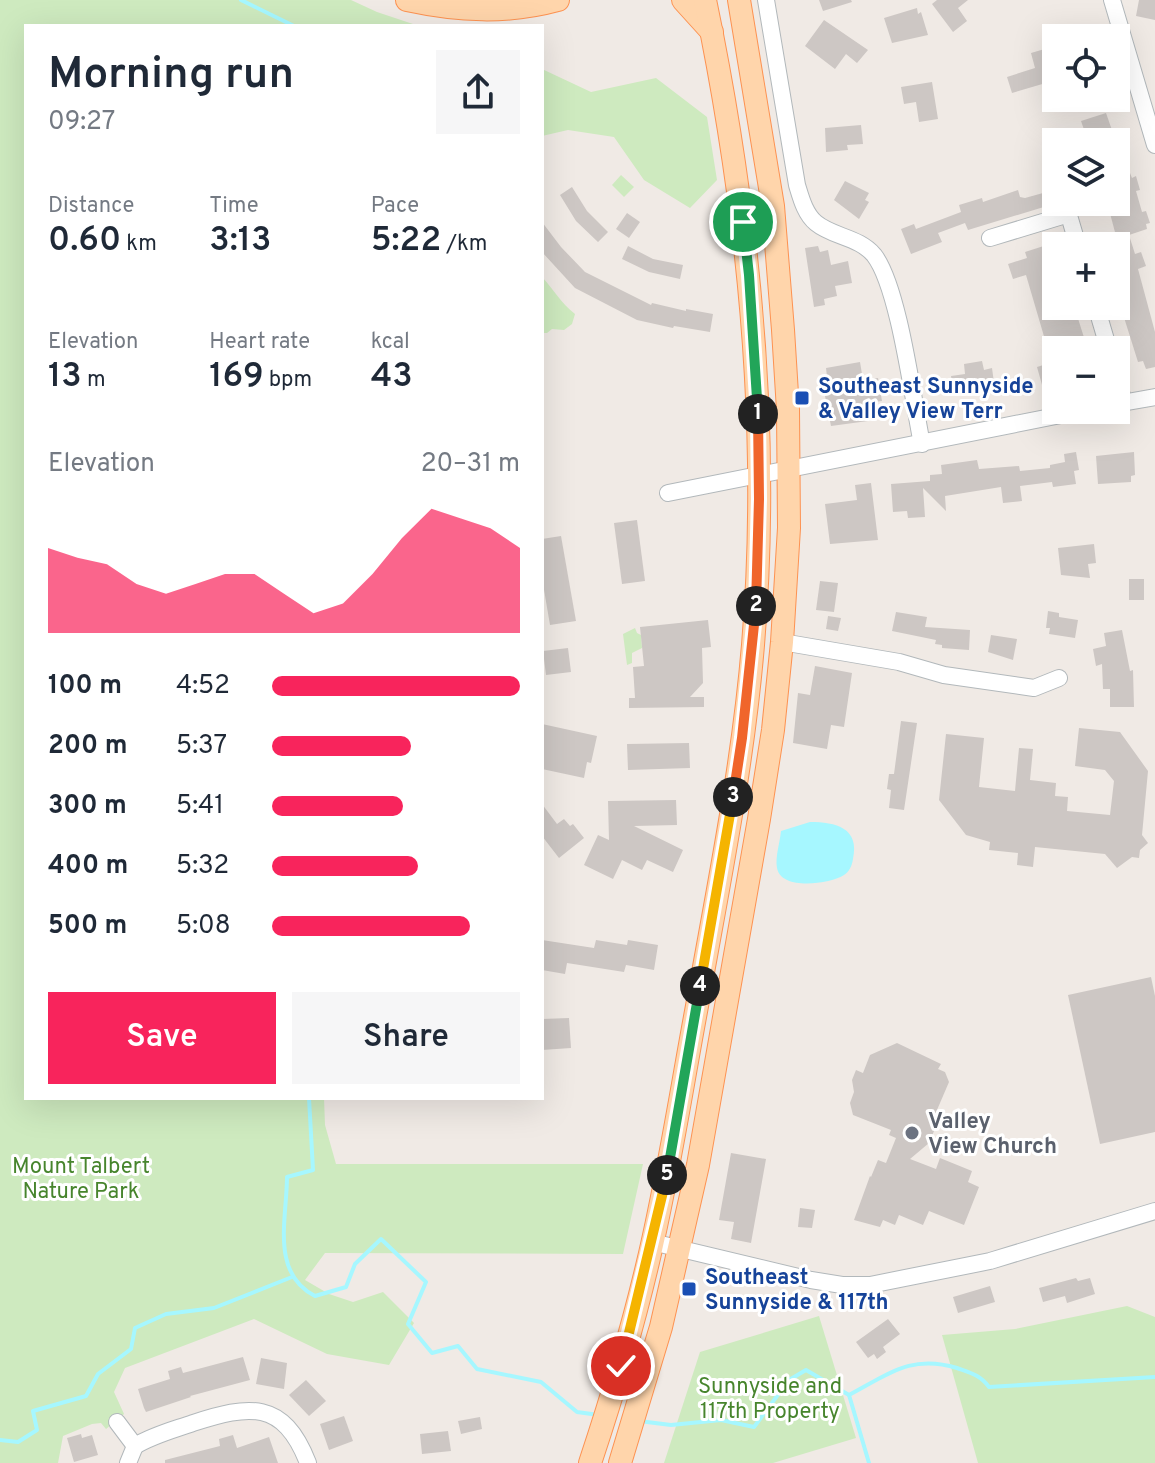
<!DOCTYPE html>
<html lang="en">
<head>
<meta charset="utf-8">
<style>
  body { margin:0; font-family:Overpass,sans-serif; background:#f6f6f7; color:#1f2937; height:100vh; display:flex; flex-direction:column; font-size:30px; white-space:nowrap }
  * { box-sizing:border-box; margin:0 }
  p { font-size:26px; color:#747a83 }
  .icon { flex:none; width:44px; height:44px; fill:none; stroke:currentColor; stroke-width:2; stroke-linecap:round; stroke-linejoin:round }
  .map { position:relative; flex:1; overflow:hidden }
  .details { position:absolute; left:24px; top:24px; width:520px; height:1076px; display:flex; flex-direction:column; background:#fff; border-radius:0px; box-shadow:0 8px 32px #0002 }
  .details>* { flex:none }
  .fabs { position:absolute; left:1042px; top:24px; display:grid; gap:16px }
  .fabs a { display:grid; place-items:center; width:88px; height:88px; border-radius:0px; background:#fff; box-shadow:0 8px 32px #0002; font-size:40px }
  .pin { position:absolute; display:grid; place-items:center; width:68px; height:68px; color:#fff; margin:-34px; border:4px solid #fff; border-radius:50%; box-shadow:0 2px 8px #0007 }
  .km { position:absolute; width:40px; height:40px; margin:-20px; border-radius:50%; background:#222; color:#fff; font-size:22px; line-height:40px; text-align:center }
  .round { display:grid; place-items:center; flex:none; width:84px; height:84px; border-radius:0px; background:#f6f6f7 }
  .head { display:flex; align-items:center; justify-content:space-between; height:136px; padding:0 24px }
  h1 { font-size:44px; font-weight:600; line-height:60px }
  .stats { display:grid; grid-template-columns:repeat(3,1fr); gap:12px; height:136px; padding:8px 24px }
  .stats div { display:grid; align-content:center }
  .stats b { font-size:34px; font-weight:600 }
  .stats small { font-size:22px; font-weight:400 }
  .stats p { font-size:22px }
  .chart { height:224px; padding:16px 24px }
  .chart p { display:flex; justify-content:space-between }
  .chart svg { width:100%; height:144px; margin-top:8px; fill:#f8245c; opacity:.7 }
  .button { display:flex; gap:16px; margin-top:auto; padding:16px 24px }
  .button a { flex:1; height:92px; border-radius:0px; background:#f8245c; color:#fff; font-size:32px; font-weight:600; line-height:92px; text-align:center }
  .button a+a { background:#f6f6f7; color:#1f2937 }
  ul { padding:0 24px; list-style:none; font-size:26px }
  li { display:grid; grid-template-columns:128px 96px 1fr; align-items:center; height:60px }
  li i { height:20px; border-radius:10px; background:#f8245c }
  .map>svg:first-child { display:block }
</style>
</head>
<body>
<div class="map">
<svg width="1155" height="1463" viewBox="0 0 1155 1463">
  <rect width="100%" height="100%" fill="#f0eae5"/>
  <g fill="#ceeabf">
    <path d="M0,0H351L377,12L419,26H26V1098H324L325,1125L336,1164H643L623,1254L325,1253L305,1280L329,1294L353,1302L383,1292L414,1323L389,1365L327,1354L254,1319L125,1368L114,1392L124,1414L106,1429L101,1423L92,1424L63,1436L58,1463H0Z"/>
    <path d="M542,69L591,92L656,78L707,117L717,180L690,208L644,180L614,137L568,130L542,136Z"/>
    <path d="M621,175L634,187L624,197L612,185Z"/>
    <path d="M542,277C554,290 561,303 575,314L572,324L564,330L552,329L547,333H542Z"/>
    <path d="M635,628L637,633L641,635L642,648L632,653V663L627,665L623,634Z"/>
    <path d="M1127,1306L1155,1317V1463H978L942,1335L1015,1329Z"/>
    <path d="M819,1316L856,1438L773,1463H664L700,1352Z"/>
  </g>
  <path fill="#a6f7ff" d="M810,822C836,822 860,828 853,859C852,865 850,871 844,875C830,884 781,891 777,868C775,857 780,842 781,831Z"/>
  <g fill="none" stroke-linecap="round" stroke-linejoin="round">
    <g stroke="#a6f7ff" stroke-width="4">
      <path d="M241,0L294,26"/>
      <path d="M309,1098L313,1170L287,1177C287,1218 270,1273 315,1296L346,1287L355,1264L381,1239L426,1282L408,1324L432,1353L458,1346L477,1369L541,1382L577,1412L599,1415"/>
      <path d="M849,1395L869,1463"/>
      <path d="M639,1421L671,1425L721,1420L754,1427L789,1380L806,1370L849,1395C889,1374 911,1354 957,1368C971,1373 980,1375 989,1387L1155,1377"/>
      <path d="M0,1440L18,1442L37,1430L33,1411L86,1396L98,1374L131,1349L135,1328L166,1314L214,1308L292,1277"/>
    </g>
  </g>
  <g fill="#cdc7c4">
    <path d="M819,0H851L852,2L823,11Z"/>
    <path d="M937,0H968L958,8L967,21L953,32L932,4Z"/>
    <path d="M1139,0H1155V20L1136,16Z"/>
    <path d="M917,8L918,14L921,12L928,35L892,43L884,18Z"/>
    <path d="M824,20L868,50L857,63L846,54L835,69L805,46Z"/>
    <path d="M1048,48L1052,63L1056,62V80L1012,93L1007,77L1035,68L1031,53Z"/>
    <path d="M932,82L938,119L919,122L916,102L904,104L901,87Z"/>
    <path d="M1106,113L1113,133L1088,141L1081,121Z"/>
    <path d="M861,125L863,144L847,145L848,150L826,152L825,128Z"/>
    <path d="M1116,152L1125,174L1130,173L1132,178L1136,176L1140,190L1136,191L1142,212L1146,211L1150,223L1146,224L1147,229L1129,235L1135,254L1141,252L1146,266L1138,269L1155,332V367L1146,369L1143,361L1138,362L1116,292V236L1107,202H1116Z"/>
    <path d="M845,181L869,193L865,200L869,202L859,219L834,200Z"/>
    <path d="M572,187L587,211L608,232L598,242L576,221L560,195Z"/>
    <path d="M1018,190L1020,197L1025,198L1043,193L1047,206L968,230L965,223L938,233L942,242L911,254L901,229L914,224L916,229L961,212L959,205L982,198L983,202Z"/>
    <path d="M627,213L640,222L629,238L616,229Z"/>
    <path d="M542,222L561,247L585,272L651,305L652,303L686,311V309L713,314L710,332L674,326L673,328L637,320L575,288L542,252Z"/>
    <path d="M1053,243L1056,251V306H1074L1088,350H1048L1026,275L1013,279L1008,264L1027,258L1025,252Z"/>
    <path d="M628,246L653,259L683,265L680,279L649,272L622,259Z"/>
    <path d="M818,246L820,252L828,250L831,265L848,261L852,283L835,286L837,296L824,299L825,305L814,307L805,248Z"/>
    <path d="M982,361L984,370L992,368L995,390L954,395L951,376L965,374L964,364Z"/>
    <path d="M1056,361V388L1044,392L1037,367Z"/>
    <path d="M860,362L863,380L878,378L882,401L866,403L868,421L831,426L823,386L828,385L826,368Z"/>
    <path d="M1076,452L1079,470L1074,471L1076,484L1053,487L1052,482L1020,486L1022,501L1003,503L1001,487L945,496L946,511L923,488L925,517L908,518L907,511L893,512L891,484L930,481V475L942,474L941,465L977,460L979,469L1019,466L1020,471L1050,468V465L1065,462L1064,454Z"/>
    <path d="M1134,452L1135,475L1131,476V482L1098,484L1096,456Z"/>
    <path d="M871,483L878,540L830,544L825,504L857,500L855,485Z"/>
    <path d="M637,520L645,581L622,584L614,523Z"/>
    <path d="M561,536L576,621L550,625L542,578V539Z"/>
    <path d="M1094,544L1096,563L1088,564L1090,578L1061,575L1058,548Z"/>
    <rect x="1129" y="579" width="15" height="21"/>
    <path d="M820,581L838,583L834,612L816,610Z"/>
    <path d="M1048,611L1059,613V617L1078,620L1075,638L1049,634L1050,628H1046Z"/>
    <path d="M896,612L927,617L925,627L970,630L969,650L942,648V645L935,644L936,640L892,631Z"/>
    <path d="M828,616L841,618L838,631L826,629Z"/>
    <path d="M708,620L711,647L702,648L703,683L690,697H704V707L629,708V698H635L633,667L644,666L640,627Z"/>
    <path d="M1122,630L1130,671L1133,670L1134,707H1110V689H1103L1102,664L1096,666L1093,649L1106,646L1104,633Z"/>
    <path d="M991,635L1017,639L1013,660L988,652Z"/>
    <path d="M568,648L571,672L546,675L543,651Z"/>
    <path d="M815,666L852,673L844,727L831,725L827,749L793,743L798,693L810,695Z"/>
    <path d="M901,721L917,723L904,810L889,808L891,790L887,789L889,774H894Z"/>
    <path d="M542,724L597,736L591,763L587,762L584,778L542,769Z"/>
    <path d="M1079,728L1120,732L1148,771L1142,835L1148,843L1140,850L1139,858L1132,857L1117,868L1105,854L1035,847L1033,867L1017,865L1018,853L989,850L990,842L966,835L939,800L946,734L984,738L979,787L1015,791L1019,748L1033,749L1030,780L1056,783L1055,796L1068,797L1067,811L1110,815L1114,781L1105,770L1075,766Z"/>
    <path d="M689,743L690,768L628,770L627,744Z"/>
    <path d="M676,800L677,825L634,826L683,850L673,872L647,860L642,870L622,860L613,879L584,865L598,835L609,840L608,801Z"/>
    <path d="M542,804L557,824L564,819L570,826L573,824L584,838L559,858L542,836Z"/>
    <path d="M542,940L594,948L596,940L627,945L628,940L658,945L654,970L626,965L624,972L567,963L565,974L542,970Z"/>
    <path d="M1151,977L1155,996V1132L1100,1144L1068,995Z"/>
    <path d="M569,1018L571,1048L542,1050V1019Z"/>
    <path d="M897,1043L941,1064L938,1069L945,1072L949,1082L934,1117L939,1119L929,1143L910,1159L936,1169L940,1158L972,1171L968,1182L979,1187L964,1225L929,1211L923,1225L899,1215L895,1225L883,1220L880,1227L854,1220L870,1176L871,1177L878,1160L886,1163L896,1138L889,1135L891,1130L853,1115L850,1103L854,1092L852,1080L856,1070L863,1073L870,1055Z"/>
    <path d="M731,1153L766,1159L751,1243L731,1239L734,1222L719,1220Z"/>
    <path d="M800,1208L815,1210L812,1228L798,1227Z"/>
    <path d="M1076,1278L1078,1281L1090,1278L1095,1294L1067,1303L1065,1296L1043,1302L1039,1288Z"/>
    <path d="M990,1286L995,1302L958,1313L953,1297Z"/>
    <path d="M888,1319L900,1334L883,1347L886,1352L877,1359L874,1354L868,1358L856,1342Z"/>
    <path d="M243,1357L250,1380L190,1396L191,1397L146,1412L144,1408L138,1389L170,1379L168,1371L181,1367L183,1373Z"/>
    <path d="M261,1358L287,1363L284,1389L256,1384Z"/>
    <path d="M306,1380L326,1401L309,1416L289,1395Z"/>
    <path d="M344,1416L353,1441L329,1450L320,1424Z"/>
    <path d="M480,1417L482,1429L461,1434L458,1421Z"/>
    <path d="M448,1431L451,1451L422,1454L420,1434Z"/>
    <path d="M81,1434L82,1438L92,1435L98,1455L74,1462L67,1438Z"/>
    <path d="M233,1435L237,1448L269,1437L278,1463H165V1460L220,1446L219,1439Z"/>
  </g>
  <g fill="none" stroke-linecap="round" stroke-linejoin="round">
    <defs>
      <g id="minor">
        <path d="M766,0L797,185C801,198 805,214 816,223C833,237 859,237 874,255C899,287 913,401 922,444"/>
        <path d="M1112,0L1155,145"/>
        <path d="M1065,202L1078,246"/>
        <path d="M990,238L1069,214"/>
        <path d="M1096,306L1109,350"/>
        <path d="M1116,375L1124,402"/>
        <path d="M1116,404L1155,397"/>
        <path d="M668,493L1086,410"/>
        <path d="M782,642L899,662L944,675L1034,688L1059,678"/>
        <path d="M652,1242L811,1280L842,1285H870L990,1261L1155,1211"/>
        <path d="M117,1422L135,1446"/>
        <path d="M135,1446C153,1435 173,1430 193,1423C249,1405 283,1399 308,1463"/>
        <path d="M128,1463L135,1446"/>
      </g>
      <g id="major">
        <path d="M407,0C458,11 507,14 558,0"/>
        <path d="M683,0L712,32"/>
        <path d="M590,1463C612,1397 632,1330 648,1262C668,1178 681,1092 697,1006C718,887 743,766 753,645C771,429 749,212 705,0"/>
        <path d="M620,1463L661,1327L698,1165L759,819L773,730L782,642L789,528L788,410L783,330L773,206L739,0"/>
      </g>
    </defs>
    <use href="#minor" stroke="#b2b8bb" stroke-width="18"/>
    <use href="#major" stroke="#fd9251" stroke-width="24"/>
    <use href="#minor" stroke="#fff" stroke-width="16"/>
    <use href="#major" stroke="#ffd5ab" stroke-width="22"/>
  </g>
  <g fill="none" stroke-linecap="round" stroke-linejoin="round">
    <defs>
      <path id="split-1" d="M743,222L749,275L758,414"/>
      <path id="split-2" d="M756,606L759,499L758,414"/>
      <path id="split-3" d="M733,797L742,738L756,606"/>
      <path id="split-4" d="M700,986L733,797"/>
      <path id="split-5" d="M667,1175L700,986"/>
      <path id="split-6" d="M621,1366L667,1175"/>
    </defs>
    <use href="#split-1" stroke="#fff" stroke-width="16"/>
    <use href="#split-2" stroke="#fff" stroke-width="16"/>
    <use href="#split-3" stroke="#fff" stroke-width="16"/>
    <use href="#split-4" stroke="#fff" stroke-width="16"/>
    <use href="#split-5" stroke="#fff" stroke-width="16"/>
    <use href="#split-6" stroke="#fff" stroke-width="16"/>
    <use href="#split-1" stroke="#22a559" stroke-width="10"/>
    <use href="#split-2" stroke="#f0652b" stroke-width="10"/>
    <use href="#split-3" stroke="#f0652b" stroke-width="10"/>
    <use href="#split-4" stroke="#f5b400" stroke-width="10"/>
    <use href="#split-5" stroke="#22a559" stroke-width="10"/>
    <use href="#split-6" stroke="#f5b400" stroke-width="10"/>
  </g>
  <g fill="#1a4fb4" stroke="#fff" stroke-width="3">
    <rect x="794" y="390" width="16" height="16" rx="4"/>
    <rect x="681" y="1281" width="16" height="16" rx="4"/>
  </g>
  <circle fill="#6b7280" stroke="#fff" stroke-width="3" cx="912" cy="1133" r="8"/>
  <g text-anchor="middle" stroke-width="6" stroke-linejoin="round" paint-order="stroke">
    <g font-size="22" font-weight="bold" fill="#164399" stroke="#fff" text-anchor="start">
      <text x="818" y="393">Southeast Sunnyside<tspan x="818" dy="25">&amp; Valley View Terr</tspan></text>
      <text x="705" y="1284">Southeast<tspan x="705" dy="25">Sunnyside &amp; 117th</tspan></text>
    </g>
    <g font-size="22" font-weight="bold" fill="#5b616d" stroke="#fff" text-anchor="start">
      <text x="928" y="1128">Valley<tspan x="928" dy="25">View Church</tspan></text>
    </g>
    <g font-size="22" fill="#47852d" stroke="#fff">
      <text x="81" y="1173">Mount Talbert<tspan x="81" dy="25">Nature Park</tspan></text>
      <text x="770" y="1393">Sunnyside and<tspan x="770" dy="25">117th Property</tspan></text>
    </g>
  </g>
</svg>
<div class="fabs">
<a><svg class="icon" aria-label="locate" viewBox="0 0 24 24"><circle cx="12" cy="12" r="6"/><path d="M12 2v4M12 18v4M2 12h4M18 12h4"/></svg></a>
<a><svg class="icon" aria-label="layers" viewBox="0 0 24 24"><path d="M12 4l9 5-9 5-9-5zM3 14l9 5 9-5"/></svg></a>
<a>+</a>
<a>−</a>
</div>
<div class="pin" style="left:743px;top:222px;background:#1e9e55"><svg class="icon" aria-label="arrive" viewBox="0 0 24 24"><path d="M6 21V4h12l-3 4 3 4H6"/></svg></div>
<div class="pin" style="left:621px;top:1366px;background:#d93025"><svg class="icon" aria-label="check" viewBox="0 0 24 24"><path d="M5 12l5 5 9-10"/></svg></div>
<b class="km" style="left:758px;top:414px">1</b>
<b class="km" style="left:756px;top:606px">2</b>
<b class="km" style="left:733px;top:797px">3</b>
<b class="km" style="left:700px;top:986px">4</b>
<b class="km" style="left:667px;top:1175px">5</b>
<section class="details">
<div class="head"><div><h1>Morning run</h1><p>09:27</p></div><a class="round"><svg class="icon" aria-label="share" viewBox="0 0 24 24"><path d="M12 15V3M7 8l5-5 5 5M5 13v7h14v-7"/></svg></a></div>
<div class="stats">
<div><p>Distance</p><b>0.60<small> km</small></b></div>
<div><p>Time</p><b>3:13</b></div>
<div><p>Pace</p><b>5:22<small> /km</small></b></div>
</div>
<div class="stats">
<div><p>Elevation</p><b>13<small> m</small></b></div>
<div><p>Heart rate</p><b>169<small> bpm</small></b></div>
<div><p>kcal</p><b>43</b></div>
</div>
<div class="chart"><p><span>Elevation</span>20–31 m</p>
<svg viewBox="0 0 160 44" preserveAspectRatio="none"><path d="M0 44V18L10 21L20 23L30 29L40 32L50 29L60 26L70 26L80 32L90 38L100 35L110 26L120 15L130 6L140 9L150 12L160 18V44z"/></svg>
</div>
<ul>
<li><b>100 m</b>4:52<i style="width:100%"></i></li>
<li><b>200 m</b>5:37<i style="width:56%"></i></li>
<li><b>300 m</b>5:41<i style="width:53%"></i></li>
<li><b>400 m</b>5:32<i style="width:59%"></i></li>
<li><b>500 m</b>5:08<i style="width:80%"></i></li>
</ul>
<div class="button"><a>Save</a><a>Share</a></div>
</section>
</div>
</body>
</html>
